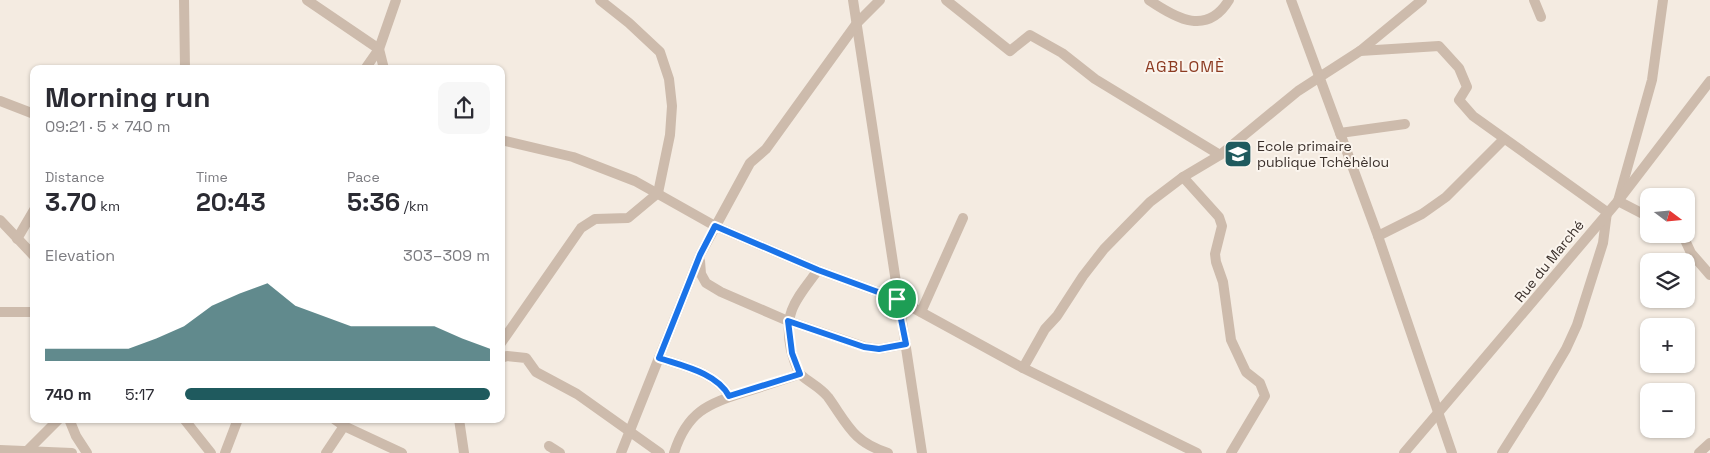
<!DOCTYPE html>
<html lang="en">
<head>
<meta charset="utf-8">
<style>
  body { margin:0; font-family:"Space Grotesk",sans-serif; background:#f7f7f7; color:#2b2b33; height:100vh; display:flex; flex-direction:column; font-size:19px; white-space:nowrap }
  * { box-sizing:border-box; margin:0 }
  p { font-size:16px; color:#7c7c81 }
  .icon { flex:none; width:28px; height:28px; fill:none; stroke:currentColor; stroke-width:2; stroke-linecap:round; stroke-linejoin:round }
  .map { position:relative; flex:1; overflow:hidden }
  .side { position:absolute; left:30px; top:65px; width:475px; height:358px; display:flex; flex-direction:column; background:#fff; border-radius:10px; box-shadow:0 1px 4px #0004 }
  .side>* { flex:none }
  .needle { width:32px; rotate:106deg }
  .fabs { position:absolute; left:1640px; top:188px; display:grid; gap:10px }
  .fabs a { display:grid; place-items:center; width:55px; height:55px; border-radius:10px; background:#fff; box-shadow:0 1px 4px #0004; font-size:25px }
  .pin { position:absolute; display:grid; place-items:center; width:42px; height:42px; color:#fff; margin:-21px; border:2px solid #fff; border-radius:50%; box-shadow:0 1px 5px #0007 }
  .round { display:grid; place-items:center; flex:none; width:52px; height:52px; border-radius:10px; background:#f7f7f7 }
  .head { display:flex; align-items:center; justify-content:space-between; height:85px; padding:0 15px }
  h1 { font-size:28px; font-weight:700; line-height:38px }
  .metrics { display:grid; grid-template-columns:repeat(3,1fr); gap:8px; height:85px; padding:5px 15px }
  .metrics div { display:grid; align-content:center }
  .metrics b { font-size:25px; font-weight:700 }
  .metrics small { font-size:14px; font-weight:400 }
  .metrics p { font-size:14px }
  .chart { height:140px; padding:10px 15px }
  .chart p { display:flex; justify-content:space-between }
  .chart svg { width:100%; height:90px; margin-top:5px; fill:#1f5a5e; opacity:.7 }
  ul { padding:0 15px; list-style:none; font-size:16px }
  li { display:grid; grid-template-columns:80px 60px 1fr; align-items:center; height:38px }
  li i { height:12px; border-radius:6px; background:#1f5a5e }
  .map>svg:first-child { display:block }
</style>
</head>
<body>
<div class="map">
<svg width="1710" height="453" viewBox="0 0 1710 453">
  <rect width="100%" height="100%" fill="#f4ebe1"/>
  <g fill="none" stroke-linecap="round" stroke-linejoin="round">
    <g stroke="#cdbbac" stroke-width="10">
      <path d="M184,0L185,69"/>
      <path d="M307,0L379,49L384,69"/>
      <path d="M853,0L922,453"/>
      <path d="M946,0L1010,51L1030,35L1062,53L1095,79L1220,155"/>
      <path d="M1149,0C1177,19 1207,36 1229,0"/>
      <path d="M1291,0L1378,236L1452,453"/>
      <path d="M1534,0L1541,17"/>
      <path d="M1360,51L1439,46L1459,68L1467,87L1459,100L1473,116L1607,212L1603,243L1577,325L1566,349L1540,393L1502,453"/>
      <path d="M365,69L379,49L396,0"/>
      <path d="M0,101L34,114"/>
      <path d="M1340,133L1405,124"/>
      <path d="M501,140L573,157L635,181L715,226L818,270L897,299L1023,368L1197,453"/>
      <path d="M1183,177L1219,217L1222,226L1215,254L1216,262L1223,282L1231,340L1246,372L1260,383L1265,396L1231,453"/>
      <path d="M1649,217L1618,201L1652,80L1663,0"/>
      <path d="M0,220L34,256"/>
      <path d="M1677,234L1685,240L1691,253L1710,275"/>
      <path d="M1378,236L1422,214L1446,197L1504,139"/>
      <path d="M17,239L34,210"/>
      <path d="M700,261L701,274L706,283L721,292L788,321L865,347L879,349L906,344"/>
      <path d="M818,270C796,300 783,311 791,350C793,357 796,369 801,375C810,383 820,387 828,397C848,425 853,442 888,453"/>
      <path d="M0,312H34"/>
      <path d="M921,312L963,218"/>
      <path d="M501,343L581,228L595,219L628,218L658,193L670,135L672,106L669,79L660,52L629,23L600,0"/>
      <path d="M501,358L507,356L526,358L536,372L577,394L660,453"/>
      <path d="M659,358C683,366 717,373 729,396"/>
      <path d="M1023,368L1045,329L1057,316L1083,276L1104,249L1150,202L1183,177L1220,155L1298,91L1360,51L1422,0"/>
      <path d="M69,419L76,436L87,453"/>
      <path d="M184,419L211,453"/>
      <path d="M334,419L344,426L402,453"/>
      <path d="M459,419L464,453"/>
      <path d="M549,446L560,453"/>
      <path d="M0,450L72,453"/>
      <path d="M26,452L59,419"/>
      <path d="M225,453L238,419"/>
      <path d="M326,453L344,426"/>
      <path d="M621,453L700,255L750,163L766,149L857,23L880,0"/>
      <path d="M674,453C687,412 707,404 745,392C764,386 782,380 800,374"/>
      <path d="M1404,453L1618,201L1710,81"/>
      <path d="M1699,453L1710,443"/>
    </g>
  </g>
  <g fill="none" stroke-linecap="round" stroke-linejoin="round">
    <defs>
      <path id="route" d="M715,226L818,270L897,299L906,344L879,349L864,347L788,321L792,353L800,374L729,396C717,373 683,366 659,358L700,255Z"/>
    </defs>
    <use href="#route" stroke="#fff" stroke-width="10"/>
    <use href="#route" stroke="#1a73e8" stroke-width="6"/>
  </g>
  <defs>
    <symbol id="school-square" viewBox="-11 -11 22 22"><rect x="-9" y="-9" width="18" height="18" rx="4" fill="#1f5a5e" stroke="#fbf5ee"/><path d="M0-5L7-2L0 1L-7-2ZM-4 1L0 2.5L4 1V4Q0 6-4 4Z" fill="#fff"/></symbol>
  </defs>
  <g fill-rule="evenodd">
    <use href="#school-square" x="1222" y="138" width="32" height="32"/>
  </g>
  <g text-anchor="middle" stroke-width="4" stroke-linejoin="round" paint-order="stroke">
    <g font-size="14" fill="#3b302b" stroke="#fbf5ee" text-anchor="start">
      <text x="1257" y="151">Ecole primaire<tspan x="1257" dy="16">publique Tchèhèlou</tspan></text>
    </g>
    <g font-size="14" fill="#3b302b" stroke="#fbf5ee">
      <text transform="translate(1549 261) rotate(-51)" y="5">Rue du Marché</text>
    </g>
    <g font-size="16" letter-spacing="1" fill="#8c3b22" stroke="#fbf5ee">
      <text x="1185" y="72">AGBLOMÈ</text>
    </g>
  </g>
</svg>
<div class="fabs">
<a><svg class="needle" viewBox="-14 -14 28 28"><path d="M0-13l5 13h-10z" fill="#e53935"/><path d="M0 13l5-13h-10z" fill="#7c7c81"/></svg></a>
<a><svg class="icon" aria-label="layers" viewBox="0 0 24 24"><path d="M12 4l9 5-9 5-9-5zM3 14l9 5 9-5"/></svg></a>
<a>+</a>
<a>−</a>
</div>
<div class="pin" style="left:897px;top:299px;background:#1e9e55"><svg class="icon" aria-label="arrive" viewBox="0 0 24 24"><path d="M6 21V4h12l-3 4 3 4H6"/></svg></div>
<section class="side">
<div class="head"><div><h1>Morning run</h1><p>09:21 · 5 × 740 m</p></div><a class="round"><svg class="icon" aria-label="share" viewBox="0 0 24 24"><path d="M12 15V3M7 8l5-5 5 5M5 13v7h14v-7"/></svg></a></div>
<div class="metrics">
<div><p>Distance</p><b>3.70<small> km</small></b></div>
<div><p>Time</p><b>20:43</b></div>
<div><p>Pace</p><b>5:36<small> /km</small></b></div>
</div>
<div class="chart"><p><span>Elevation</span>303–309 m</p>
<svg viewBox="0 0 160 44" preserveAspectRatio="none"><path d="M0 44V38L10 38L20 38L30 38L40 33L50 27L60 17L70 11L80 6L90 17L100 22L110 27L120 27L130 27L140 27L150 33L160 38V44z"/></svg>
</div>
<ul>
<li><b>740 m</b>5:17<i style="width:100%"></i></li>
</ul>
</section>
</div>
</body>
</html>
